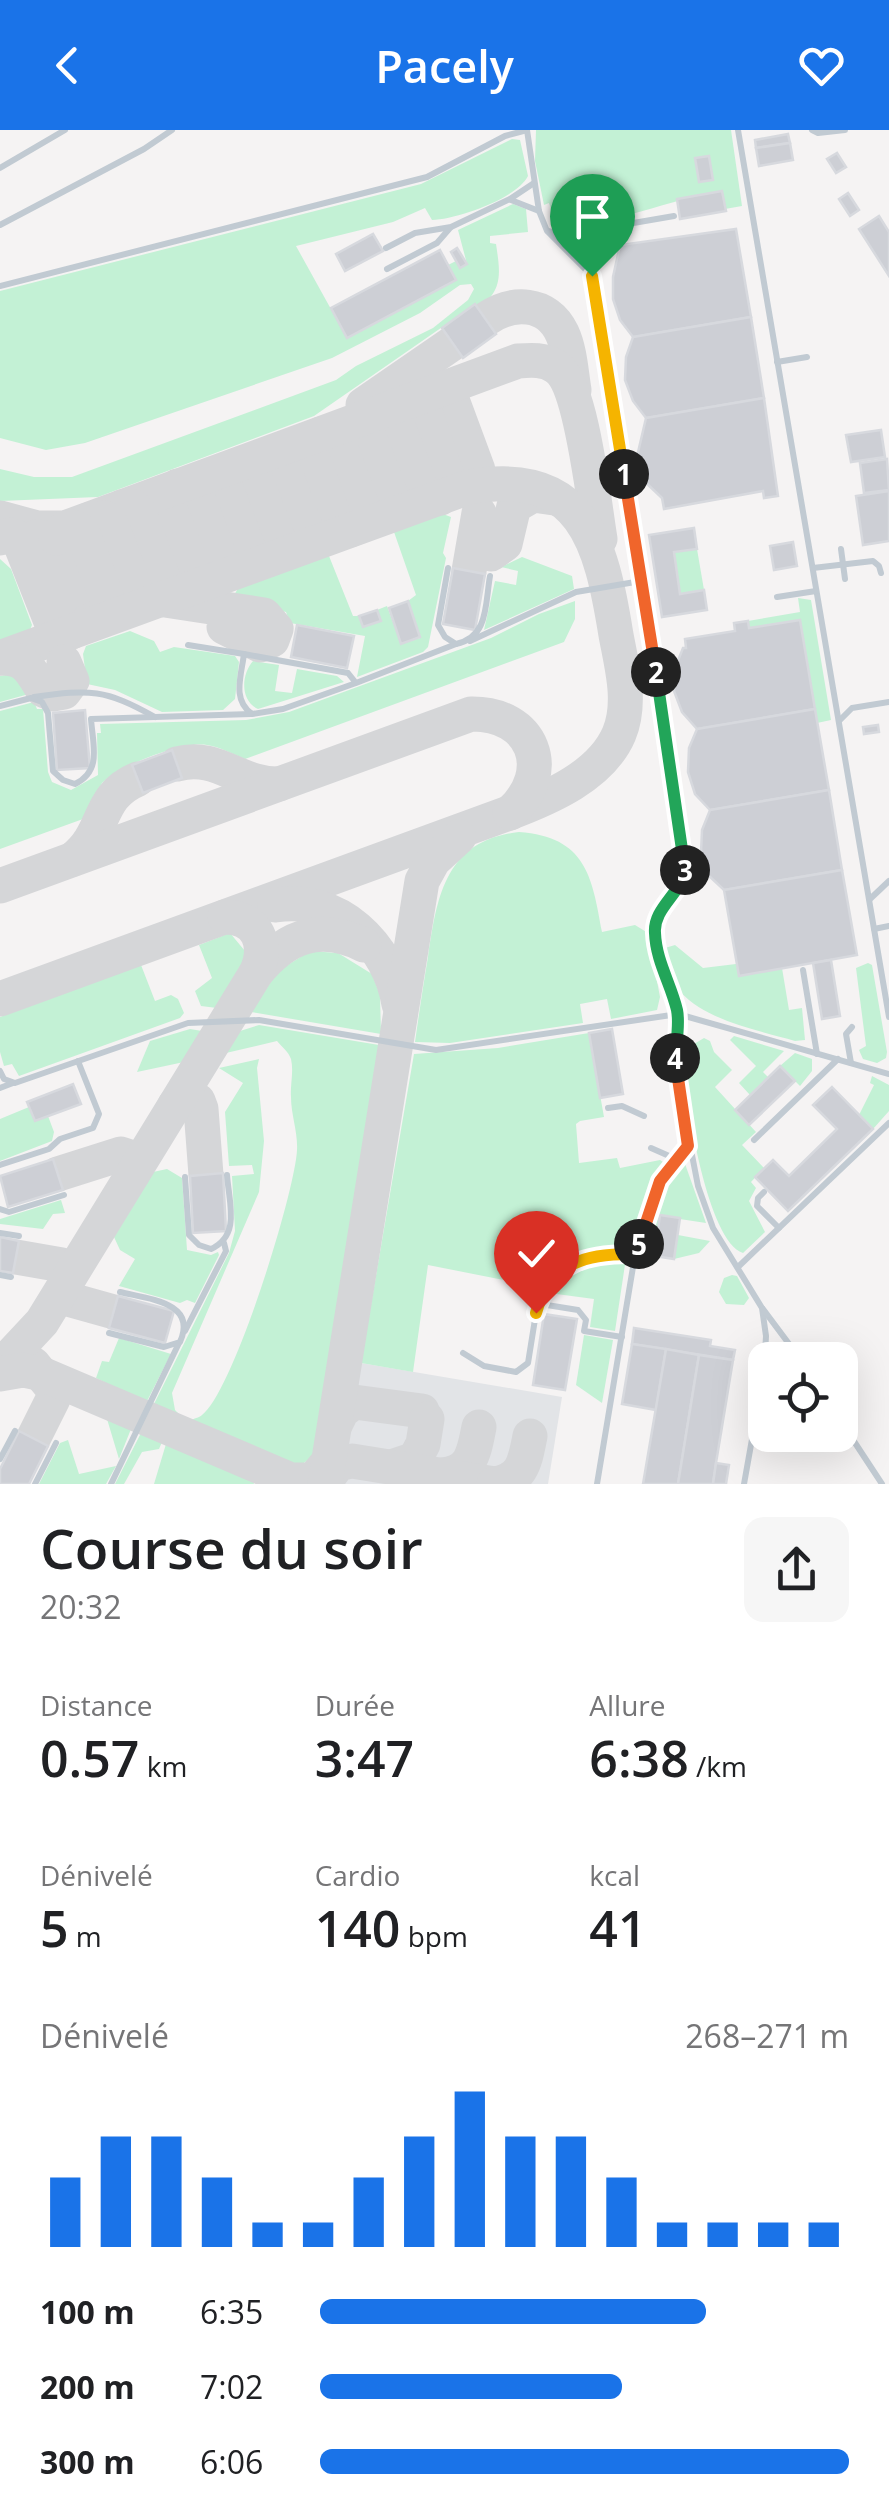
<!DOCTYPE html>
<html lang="fr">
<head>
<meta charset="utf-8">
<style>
  body { margin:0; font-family:"Open Sans",sans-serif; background:#f6f6f6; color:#202124; height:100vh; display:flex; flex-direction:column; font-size:38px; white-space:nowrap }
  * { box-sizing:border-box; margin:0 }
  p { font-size:32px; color:#757577 }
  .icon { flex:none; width:55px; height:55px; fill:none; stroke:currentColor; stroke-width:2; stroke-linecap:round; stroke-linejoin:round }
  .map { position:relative; height:1354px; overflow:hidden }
  .side { display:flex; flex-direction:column; background:#fff; flex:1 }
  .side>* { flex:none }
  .buttons { position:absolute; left:748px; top:1212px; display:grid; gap:20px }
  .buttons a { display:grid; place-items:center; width:110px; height:110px; border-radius:20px; background:#fff; box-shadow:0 10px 40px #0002; font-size:50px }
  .pin { position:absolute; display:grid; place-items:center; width:85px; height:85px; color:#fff; margin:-102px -42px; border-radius:50% 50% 50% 0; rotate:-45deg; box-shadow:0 0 10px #0007 }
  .pin .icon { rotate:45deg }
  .km { position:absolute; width:50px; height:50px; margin:-25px; border-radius:50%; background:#222; color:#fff; font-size:28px; line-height:50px; text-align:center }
  .round { display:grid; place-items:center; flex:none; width:105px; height:105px; border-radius:20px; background:#f6f6f6 }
  .overview { display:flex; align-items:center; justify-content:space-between; height:170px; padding:0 40px }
  h1 { font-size:55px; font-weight:600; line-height:75px }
  .metrics { display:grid; grid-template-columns:repeat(3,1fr); gap:15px; height:170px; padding:10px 40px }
  .metrics div { display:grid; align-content:center }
  .metrics b { font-size:50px; font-weight:600 }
  .metrics small { font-size:28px; font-weight:400 }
  .metrics p { font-size:28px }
  .chart { height:280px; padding:20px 40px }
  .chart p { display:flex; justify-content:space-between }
  .chart svg { width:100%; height:180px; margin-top:10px; stroke:#1a73e8; stroke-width:6 }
  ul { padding:0 40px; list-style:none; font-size:32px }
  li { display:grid; grid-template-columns:160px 120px 1fr; align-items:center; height:75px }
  li i { height:25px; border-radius:12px; background:#1a73e8 }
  header { display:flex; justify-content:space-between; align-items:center; height:130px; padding:0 40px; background:#1a73e8; color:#fff; font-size:45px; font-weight:600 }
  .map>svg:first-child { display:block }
</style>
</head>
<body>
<header><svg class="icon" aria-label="back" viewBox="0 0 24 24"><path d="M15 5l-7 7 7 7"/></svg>Pacely<svg class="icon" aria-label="heart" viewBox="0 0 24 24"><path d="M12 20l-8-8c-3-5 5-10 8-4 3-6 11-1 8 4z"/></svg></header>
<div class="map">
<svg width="889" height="1354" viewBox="0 0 889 1354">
  <rect width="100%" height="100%" fill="#f5f3f3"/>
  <path fill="#e2e4e7" d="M361,1233L562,1267L548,1354H342Z"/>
  <g fill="#c3f1d5">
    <path d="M536,0H731L742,76L725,79L722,61C667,70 617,94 560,97L556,93L549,73L544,75L535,31Z"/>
    <path d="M512,9L520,10L528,46C516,69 457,89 432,90L425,78L393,92L296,116L347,208L455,150L448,135L456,131L460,138L467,134L458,100L513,74L526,79L528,102L490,106V113L496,114C500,141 504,161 478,178L474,175L314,286L98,367L0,371V339L34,347H72L336,250L356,236L433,198L468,170L474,159L471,154L460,155L420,183L332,228L85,313L46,320L0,308V161L421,54Z"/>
    <path d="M443,384L451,387L443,423L446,428L428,517L423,522L357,547L365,506L290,493L286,482L239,472L234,465L239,457L329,426L353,486H359L363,497L381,491L377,480L387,476L401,514L420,508L408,471L416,465L394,402Z"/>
    <path d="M697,419L704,460L680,464L674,422Z"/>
    <path d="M522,427L572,446L574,459L484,500L495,451L516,455L518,441L501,437Z"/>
    <path d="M0,429L11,439L32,495L29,502L0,513Z"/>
    <path d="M798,468L811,470L831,590L817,593L800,490L749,498L748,491L800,482Z"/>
    <path d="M575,471V489L564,512L245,629C233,624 220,617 207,615C183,611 130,633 110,646L102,653L83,689L0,719V581L34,572L37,579H43L48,642L52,652L71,660L98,645L97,603H101L100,594L246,590L289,582L491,508L539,484Z"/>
    <path d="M130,501L154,511L160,522L174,517L235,526L239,532L235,569L223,580L162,582L115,560L87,554L83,524L86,516Z"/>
    <path d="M253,531L279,535L275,561L292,563L297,539L337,546L344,552L258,579C240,571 241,545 253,531Z"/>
    <path d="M16,543L29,564L0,572V546Z"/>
    <path d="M519,702C586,707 592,746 602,802L635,795L648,803L660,867L657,880L611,889L607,869L580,874L583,893L450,913L415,912C419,884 423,856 428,827C437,767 445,710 519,702Z"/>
    <path d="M230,803L245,821L244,836L217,878L201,876L195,861L212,848L199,815Z"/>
    <path d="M675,815L703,838L736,834L739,846L782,838L789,880L802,878L805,910L795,911C748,897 662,884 665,818Z"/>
    <path d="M310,821L338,823L372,844L380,865L381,904L251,882L278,841Z"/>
    <path d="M868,833L872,835L887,922L886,928L877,933L863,929L859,920L866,916L856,838Z"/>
    <path d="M141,835L155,871L171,865L178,869L184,883L180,888L19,946L12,934L4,936L0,922V887Z"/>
    <path d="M259,895L379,915L313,1326L300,1336L190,1291C194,1288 199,1288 202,1285C233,1262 295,1063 297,1020C298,1002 291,985 291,967C290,955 294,942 291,929C288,921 283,918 277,911L226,923L240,901Z"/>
    <path d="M190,899L202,901L184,932L137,942L150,911Z"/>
    <path d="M589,903L604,987L580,991L576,994L579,1033L617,1028L620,1038L660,1030L666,1034L653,1051L628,1121C591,1120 562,1128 541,1161L534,1159V1156L428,1135L413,1242L361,1233L414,924L498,918Z"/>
    <path d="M734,906L784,921L763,942L768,947L750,965L739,953L756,936L730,910Z"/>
    <path d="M704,908L710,911L714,922L732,940L715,957L756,1002L742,1015L764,1038L751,1052L756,1058L749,1071L765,1102L743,1123C707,1112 683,963 685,928L689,917Z"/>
    <path d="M795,923L812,929V941L800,956L780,936Z"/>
    <path d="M259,929L257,938L264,1011L259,1062L172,1263L175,1280L184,1289L153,1276L229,1123L235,1101L232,1046L254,1044L252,1035L229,1036L225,982L243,953L219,938Z"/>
    <path d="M872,946L889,955V981L873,999L859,985L874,955L870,953Z"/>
    <path d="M29,977L35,991L48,986L54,1002L52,1011L0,1031V989Z"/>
    <path d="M684,1031L706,1093L660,1086L654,1126L644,1124C643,1091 665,1056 684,1031Z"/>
    <path d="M167,1039L182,1048L187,1120L211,1125L218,1122L219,1125L195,1173L187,1170L180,1173L119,1156L135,1129L120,1120L114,1107L153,1042Z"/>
    <path d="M61,1070L65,1083L53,1084L43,1099L0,1094V1089Z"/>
    <path d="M678,1105L710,1111L699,1123L674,1129Z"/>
    <path d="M626,1128L615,1201L590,1197L594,1169L549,1163C567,1133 594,1127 626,1128Z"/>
    <path d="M732,1145L737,1146L749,1168L744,1175L726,1174L719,1162L724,1148Z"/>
    <path d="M584,1205L613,1210L602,1273L576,1255Z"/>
    <path d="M119,1208L171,1224L146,1273L96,1248L102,1231L109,1232Z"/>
    <path d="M107,1289L131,1299L119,1329Z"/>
    <path d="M141,1303L162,1312L159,1319L142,1322L124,1354H115Z"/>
    <path d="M68,1310L79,1344L116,1336L106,1354H39L60,1313Z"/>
    <path d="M166,1314L253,1351L254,1354H154Z"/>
  </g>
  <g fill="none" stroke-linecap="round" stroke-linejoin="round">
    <g stroke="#d5d6d8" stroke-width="35">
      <path d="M486,189C512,171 547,171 562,203C570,220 571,242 574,260"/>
      <path d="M425,273L434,263H446L451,267L478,340L476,350L469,357L454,354"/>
      <path d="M363,275L453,213"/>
      <path d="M396,284L401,276L418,273L425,282L450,355L440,368L426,365"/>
      <path d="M371,289L378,283H385L397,293L422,361L417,375L406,379"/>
      <path d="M341,300L355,293L366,298L393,371L388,386L378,389L368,386"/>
      <path d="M311,314L321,304L333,305L337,308L364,381L360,396L350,400L340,396"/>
      <path d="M284,321L292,315H304L311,323L336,392L331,406L320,410"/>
      <path d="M256,331L270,324L280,329L307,402L303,417L292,420L283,417"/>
      <path d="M226,346L235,336H247L252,339L279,412L274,427L264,431L254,427"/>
      <path d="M202,349L213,345L223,350L250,423L246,437L235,441"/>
      <path d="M169,367L178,356L191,357L195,360L222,433L220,443L213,450L198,448"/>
      <path d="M146,369L156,366L167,370L194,443L189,458L178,462"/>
      <path d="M0,388L37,398H65L518,231C531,230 545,229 556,237C582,254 594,374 600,409"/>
      <path d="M112,388L122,377H134L138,381L165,453L161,468L150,472L141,468"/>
      <path d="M88,390L105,388L112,396L137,464L132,478L122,482"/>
      <path d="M0,408L10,405L18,408L52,494L59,502H71L79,495L80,484L53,412L49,408L36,407L28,414L27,427"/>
      <path d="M56,408C62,395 77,393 84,406L109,474L105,489L88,491"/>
      <path d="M469,441L479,383L476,413L479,420L491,424L505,414L514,376L533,365L554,368"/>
      <path d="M165,470L264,485L276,499L272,510L260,515L224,497"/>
      <path d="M0,528L469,357C583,337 601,412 616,505C622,537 632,573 619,604C601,646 549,668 509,683L0,869"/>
      <path d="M0,528C26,527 31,541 43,560L53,564L64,562L72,551L64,532"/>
      <path d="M177,634C218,623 238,655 279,654"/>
      <path d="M73,729C108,702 95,667 138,649"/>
      <path d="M0,756L471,584C533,583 556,641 510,683"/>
      <path d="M275,775C338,765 389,814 399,874"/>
      <path d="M256,843C286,806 320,793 364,815"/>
      <path d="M175,975L190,968L198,971L201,979L206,1045"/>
      <path d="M58,1044L121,1024L130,1027L134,1034L132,1045"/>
      <path d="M16,1127L62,1135L67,1142L66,1160L71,1170L114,1182"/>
      <path d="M33,1234L54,1260L53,1269L33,1309"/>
      <path d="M0,1237L42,1192L256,843C269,815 258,787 225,787"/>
      <path d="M0,1244L23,1240L42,1244L291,1350H313L329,1331"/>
      <path d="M335,1295L342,1281L354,1272L422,1281"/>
      <path d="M391,1337L415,1329L423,1314L427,1289"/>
      <path d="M443,1345C472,1342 474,1322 479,1297"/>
      <path d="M325,1352L338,1334L352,1331L495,1354"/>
      <path d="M325,1354L422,751L433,731L459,707"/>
      <path d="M494,1354C523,1350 525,1331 530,1306"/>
    </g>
  </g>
  <g fill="#cdcfd5" stroke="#d7d9de" stroke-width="2.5">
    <path d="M788,4L790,13L756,18L755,10Z"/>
    <path d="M790,13L793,30L759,36L756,18Z"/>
    <path d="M837,23L846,37L836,43L827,29Z"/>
    <path d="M709,26L713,50L699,52L695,28Z"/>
    <path d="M722,61L726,81L680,89L677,69Z"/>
    <path d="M848,63L859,80L850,86L839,69Z"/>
    <path d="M879,86L889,102V146L859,99Z"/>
    <path d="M736,99L751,187L633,207L620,190L613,169V147L620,115Z"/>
    <path d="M373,104L383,121L345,141L336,124Z"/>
    <path d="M457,118L467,134L460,138L451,122Z"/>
    <path d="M440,120L456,150L347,208L331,178Z"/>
    <path d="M475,174L496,204L463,228L442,198Z"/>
    <path d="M751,187L764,268L646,288L633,271L625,250L626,227L633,207Z"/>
    <path d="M764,268L778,366L764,368L763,361L664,379L662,368L645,352L636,331L646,288Z"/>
    <path d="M881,300L885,327L851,332L846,305Z"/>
    <path d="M887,329L889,360L864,363L860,333Z"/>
    <path d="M889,361V411L863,415L856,366Z"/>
    <path d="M694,398L697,419L674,422L680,464L704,460L707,480L662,487L649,405Z"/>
    <path d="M793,412L797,436L774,440L770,416Z"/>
    <path d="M453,438L485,444L475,500L443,494Z"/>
    <path d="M408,471L420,507L401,514L389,478Z"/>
    <path d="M377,480L381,491L363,497L359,486Z"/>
    <path d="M800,490L815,579L697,599L682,582L674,561L675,538L683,518H686L685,509L735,501L734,493L748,491L749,498Z"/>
    <path d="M297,495L354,506L347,538L291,527Z"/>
    <path d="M815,579L829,660L710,680L695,664L688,642L689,618L697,599Z"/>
    <path d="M85,580L90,638L57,640L53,583Z"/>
    <path d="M878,595L879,602L864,604L863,597Z"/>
    <path d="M172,620L182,648L143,663L132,635Z"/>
    <path d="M829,660L842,740L724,760L708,745L701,723L702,700L710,680Z"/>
    <path d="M842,740L857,825L739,846L724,760Z"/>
    <path d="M831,830L840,886L822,889L813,833Z"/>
    <path d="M612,899L623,964L600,968L589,903Z"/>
    <path d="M780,936L795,951L749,995L735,980Z"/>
    <path d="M73,954L81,974L35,991L27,972Z"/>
    <path d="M832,957L873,999L788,1081L755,1047L773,1030L789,1046L837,999L813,975Z"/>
    <path d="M53,1029L63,1060L8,1077L0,1046Z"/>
    <path d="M223,1043L226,1101L193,1103L190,1046Z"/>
    <path d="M660,1085L680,1088L674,1129L654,1126Z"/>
    <path d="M0,1107L19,1111L13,1143L0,1141Z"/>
    <path d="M118,1166L174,1181L165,1213L109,1198Z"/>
    <path d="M544,1184L577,1189L565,1260L533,1255Z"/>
    <path d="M634,1198L711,1210L710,1216L735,1220L733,1230L632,1214Z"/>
    <path d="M632,1214L666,1219L656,1280L622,1274Z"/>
    <path d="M666,1219L699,1225L678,1354H643Z"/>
    <path d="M699,1225L733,1230L716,1333L713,1354H678Z"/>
    <path d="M19,1301L48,1316L29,1354H0V1339Z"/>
    <path d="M716,1333L729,1335L726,1354H713Z"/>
  </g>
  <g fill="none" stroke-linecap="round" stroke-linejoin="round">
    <path stroke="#7ad0a6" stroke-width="2.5" stroke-dasharray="8 5" stroke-linecap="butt" d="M543,1164C563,1133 590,1123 625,1123"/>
    <g stroke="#c1cad2" stroke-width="6">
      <path d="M527,0L539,81L547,101L592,146L686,736C683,757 668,766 659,784C644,812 668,856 678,884L889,944"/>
      <path d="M738,0L889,887"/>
      <path d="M812,0L818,3L845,0"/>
      <path d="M0,38L65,0"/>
      <path d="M511,70L539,81"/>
      <path d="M0,95L144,19L172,0"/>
      <path d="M548,101L564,105L674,86"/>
      <path d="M386,118L415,103L451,97L510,69L534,53"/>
      <path d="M387,139L437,113L450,98"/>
      <path d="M0,156L427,47L505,6L527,0"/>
      <path d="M777,232L807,227"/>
      <path d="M841,419L845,449"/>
      <path d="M448,438L438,495L445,507L456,514C489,507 485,474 490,446"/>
      <path d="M813,438L873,431L879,436L881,443"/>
      <path d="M777,467L816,461"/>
      <path d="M470,511L576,462L641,451"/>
      <path d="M188,515L244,524"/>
      <path d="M356,553L283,579L252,584C232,570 241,547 244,524L348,543L356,553L456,514"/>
      <path d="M34,567C90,559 105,559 155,587"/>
      <path d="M0,576L31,568L42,572L48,583L53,641L63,650L75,654C102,641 93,616 91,589L251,584"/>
      <path d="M840,590L852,578L889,572"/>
      <path d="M870,769L889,751"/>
      <path d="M874,799L889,796"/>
      <path d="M803,840L817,924"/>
      <path d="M851,933L846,904L852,897"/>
      <path d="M0,941L4,949L15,953L188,893L259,890L436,920L678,884L674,932L698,1056L713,1098L762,1178L766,1206L764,1242L744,1354"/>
      <path d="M0,958L13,953"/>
      <path d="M608,978L622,976L644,986"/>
      <path d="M754,1010L838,929"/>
      <path d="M651,1018L676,1029"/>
      <path d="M0,1035L49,1019L60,1009L93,998L99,984L78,931"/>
      <path d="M185,1047L189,1105L199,1115L211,1119C241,1105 229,1073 227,1045"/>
      <path d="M764,1062L758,1068L757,1076L779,1098"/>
      <path d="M0,1079L9,1082L64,1065"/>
      <path d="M0,1103L19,1106"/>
      <path d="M738,1137L889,993"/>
      <path d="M0,1145L11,1147"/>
      <path d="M763,1179L801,1230"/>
      <path d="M185,1201L226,1121L224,1113"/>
      <path d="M109,1203L164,1217L180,1212C198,1172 148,1169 120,1162"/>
      <path d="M463,1223L484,1236L516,1242L528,1233L536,1183L547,1175L578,1180L586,1190L584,1201L622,1207"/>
      <path d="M840,1290L882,1354"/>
      <path d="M0,1329L15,1301"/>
      <path d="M35,1354L56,1313"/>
      <path d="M111,1354L179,1213"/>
      <path d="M597,1354L634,1131L646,1086L660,1051L688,1017"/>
    </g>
  </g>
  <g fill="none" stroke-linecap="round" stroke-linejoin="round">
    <defs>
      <path id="split-1" d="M592,146L624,344"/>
      <path id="split-2" d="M624,344L656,542"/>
      <path id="split-3" d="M656,542L685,740"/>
      <path id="split-4" d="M675,928C676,913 680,895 677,880C671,854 656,831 655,803C653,778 681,764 685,740"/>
      <path id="split-5" d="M639,1114L660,1051L688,1016L675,928"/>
      <path id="split-6" d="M536,1183C550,1131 589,1123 636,1124L639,1114"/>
    </defs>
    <use href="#split-1" stroke="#fff" stroke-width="20"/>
    <use href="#split-2" stroke="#fff" stroke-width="20"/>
    <use href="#split-3" stroke="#fff" stroke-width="20"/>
    <use href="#split-4" stroke="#fff" stroke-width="20"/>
    <use href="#split-5" stroke="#fff" stroke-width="20"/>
    <use href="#split-6" stroke="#fff" stroke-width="20"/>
    <use href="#split-1" stroke="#f5b400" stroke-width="12"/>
    <use href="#split-2" stroke="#f0652b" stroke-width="12"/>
    <use href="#split-3" stroke="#22a559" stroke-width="12"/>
    <use href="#split-4" stroke="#22a559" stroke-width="12"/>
    <use href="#split-5" stroke="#f0652b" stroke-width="12"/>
    <use href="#split-6" stroke="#f5b400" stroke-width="12"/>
  </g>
</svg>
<div class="buttons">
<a><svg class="icon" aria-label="locate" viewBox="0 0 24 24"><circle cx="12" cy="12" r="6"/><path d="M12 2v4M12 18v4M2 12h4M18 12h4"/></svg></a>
</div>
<div class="pin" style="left:592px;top:146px;background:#1e9e55"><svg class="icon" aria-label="arrive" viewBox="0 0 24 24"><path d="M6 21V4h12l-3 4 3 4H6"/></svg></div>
<div class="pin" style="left:536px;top:1183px;background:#d93025"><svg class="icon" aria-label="check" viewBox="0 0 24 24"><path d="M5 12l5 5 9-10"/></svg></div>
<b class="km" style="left:624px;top:344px">1</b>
<b class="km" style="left:656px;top:542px">2</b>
<b class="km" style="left:685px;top:740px">3</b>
<b class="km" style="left:675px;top:928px">4</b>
<b class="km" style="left:639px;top:1114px">5</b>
</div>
<section class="side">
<div class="overview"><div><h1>Course du soir</h1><p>20:32</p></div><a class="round"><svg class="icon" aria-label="share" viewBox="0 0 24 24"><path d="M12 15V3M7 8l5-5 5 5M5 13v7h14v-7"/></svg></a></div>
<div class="metrics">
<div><p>Distance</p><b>0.57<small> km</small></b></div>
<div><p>Durée</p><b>3:47</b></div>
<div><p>Allure</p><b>6:38<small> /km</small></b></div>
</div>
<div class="metrics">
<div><p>Dénivelé</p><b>5<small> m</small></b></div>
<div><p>Cardio</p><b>140<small> bpm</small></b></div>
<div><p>kcal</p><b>41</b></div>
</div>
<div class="chart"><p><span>Dénivelé</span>268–271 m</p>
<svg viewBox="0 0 160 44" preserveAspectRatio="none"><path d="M5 44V27M15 44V17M25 44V17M35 44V27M45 44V38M55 44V38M65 44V27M75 44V17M85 44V6M95 44V17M105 44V17M115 44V27M125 44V38M135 44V38M145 44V38M155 44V38"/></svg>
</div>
<ul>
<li><b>100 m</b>6:35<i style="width:73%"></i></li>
<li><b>200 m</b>7:02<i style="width:57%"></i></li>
<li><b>300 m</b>6:06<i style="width:100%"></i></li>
</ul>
</section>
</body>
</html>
